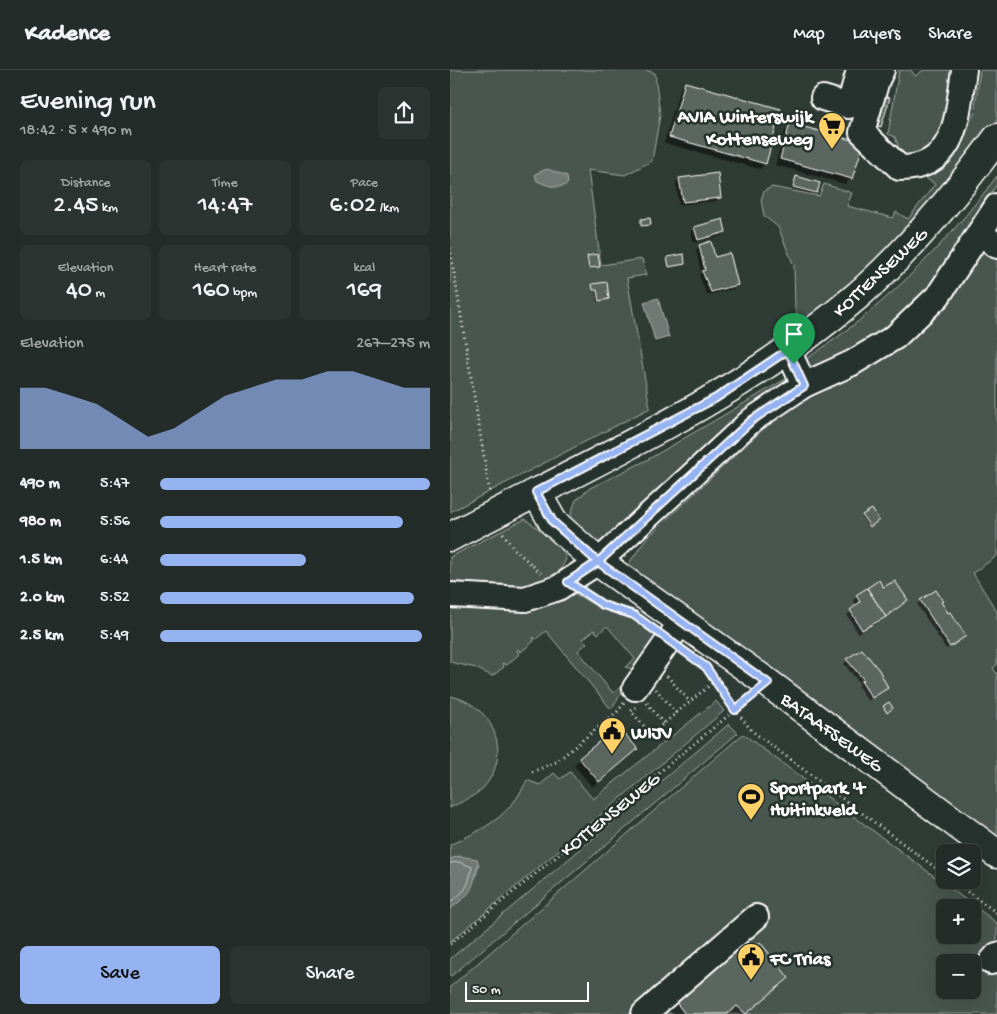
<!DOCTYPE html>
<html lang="en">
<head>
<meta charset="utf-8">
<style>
  body { margin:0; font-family:"Gochi Hand",sans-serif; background:#2b3430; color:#f1f3f6; height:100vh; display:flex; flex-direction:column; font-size:19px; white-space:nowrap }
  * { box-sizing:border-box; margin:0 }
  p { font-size:16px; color:#a3a7a8 }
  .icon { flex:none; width:28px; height:28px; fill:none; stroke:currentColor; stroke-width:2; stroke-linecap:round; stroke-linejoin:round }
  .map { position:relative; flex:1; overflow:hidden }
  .details { display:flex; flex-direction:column; background:#232c28; width:450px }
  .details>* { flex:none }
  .fabs { position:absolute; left:486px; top:774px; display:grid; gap:10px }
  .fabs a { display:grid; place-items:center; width:45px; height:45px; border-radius:8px; background:#232c28; box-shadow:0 5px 20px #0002,0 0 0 1px #404845; font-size:25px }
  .scale { position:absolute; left:15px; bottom:12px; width:124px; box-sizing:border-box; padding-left:5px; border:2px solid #fff; border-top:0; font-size:14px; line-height:18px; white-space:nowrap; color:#fff; -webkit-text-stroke:4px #26332d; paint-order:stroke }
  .pin { position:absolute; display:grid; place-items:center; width:42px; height:42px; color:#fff; margin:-51px -21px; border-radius:50% 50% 50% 0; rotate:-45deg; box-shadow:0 0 5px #0007 }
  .pin .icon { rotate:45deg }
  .round { display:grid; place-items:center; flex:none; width:52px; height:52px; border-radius:8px; background:#2b3430 }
  .overview { display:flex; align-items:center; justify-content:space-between; height:85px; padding:0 20px }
  h1 { font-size:28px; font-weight:600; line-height:38px }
  .stats { display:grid; grid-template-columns:repeat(3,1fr); gap:8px; height:85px; padding:5px 20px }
  .stats div { display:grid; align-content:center; border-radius:8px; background:#2b3430; text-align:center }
  .stats b { font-size:25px; font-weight:600 }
  .stats small { font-size:14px; font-weight:400 }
  .stats p { font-size:14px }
  .chart { height:140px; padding:10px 20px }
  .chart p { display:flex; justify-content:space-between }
  .chart svg { width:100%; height:90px; margin-top:5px; fill:#95b2f1; opacity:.7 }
  .action { display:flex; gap:10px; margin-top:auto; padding:10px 20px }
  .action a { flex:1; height:58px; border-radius:8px; background:#95b2f1; color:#111; font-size:20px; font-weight:600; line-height:58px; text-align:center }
  .action a+a { background:#2b3430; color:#f1f3f6 }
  ul { padding:0 20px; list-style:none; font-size:16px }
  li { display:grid; grid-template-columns:80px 60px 1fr; align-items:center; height:38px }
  li i { height:12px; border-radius:6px; background:#95b2f1 }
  header { display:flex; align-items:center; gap:30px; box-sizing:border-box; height:70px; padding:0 25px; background:#232c28; border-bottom:1px solid #404845 }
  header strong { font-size:24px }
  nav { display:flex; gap:28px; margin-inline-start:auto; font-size:18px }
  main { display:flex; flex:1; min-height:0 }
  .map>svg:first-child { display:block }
</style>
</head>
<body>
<header>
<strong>Kadence</strong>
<nav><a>Map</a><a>Layers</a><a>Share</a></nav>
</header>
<main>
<section class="details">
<div class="overview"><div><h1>Evening run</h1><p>18:42 · 5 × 490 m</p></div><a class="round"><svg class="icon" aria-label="share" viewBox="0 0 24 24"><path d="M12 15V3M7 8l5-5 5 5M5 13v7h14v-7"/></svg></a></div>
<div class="stats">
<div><p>Distance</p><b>2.45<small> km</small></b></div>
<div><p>Time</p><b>14:47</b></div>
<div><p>Pace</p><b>6:02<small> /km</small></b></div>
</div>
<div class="stats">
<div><p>Elevation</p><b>40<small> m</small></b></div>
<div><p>Heart rate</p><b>160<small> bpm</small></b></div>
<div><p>kcal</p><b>169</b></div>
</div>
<div class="chart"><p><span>Elevation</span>267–275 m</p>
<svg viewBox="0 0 160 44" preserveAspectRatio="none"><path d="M0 44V14L10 14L20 18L30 22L40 30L50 38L60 34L70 26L80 18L90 14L100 10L110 10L120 6L130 6L140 10L150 14L160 14V44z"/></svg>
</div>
<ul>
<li><b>490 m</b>5:47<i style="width:100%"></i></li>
<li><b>980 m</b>5:56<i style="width:90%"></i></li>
<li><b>1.5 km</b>6:44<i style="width:54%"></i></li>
<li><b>2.0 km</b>5:52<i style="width:94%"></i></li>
<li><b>2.5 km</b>5:49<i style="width:97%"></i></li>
</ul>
<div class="action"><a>Save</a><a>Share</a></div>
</section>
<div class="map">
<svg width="547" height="944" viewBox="0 0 547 944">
  <rect width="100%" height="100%" fill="#2f3b35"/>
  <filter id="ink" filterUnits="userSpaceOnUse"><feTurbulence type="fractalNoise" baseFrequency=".02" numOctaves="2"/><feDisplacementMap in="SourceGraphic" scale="10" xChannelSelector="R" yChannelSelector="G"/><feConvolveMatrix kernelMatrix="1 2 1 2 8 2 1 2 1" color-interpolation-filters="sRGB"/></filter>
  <g filter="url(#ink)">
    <g fill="#4a544f" stroke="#a4aaa7" fill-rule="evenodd">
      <path d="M0,0H195L205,3L210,45L202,91L175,105L138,100L151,195L192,189L196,205L177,208L200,338L0,442Z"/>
      <path d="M449,0H461L465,6L474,0H507L499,51L485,81L453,89L445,67L438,64Z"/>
      <path d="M530,0H547V59L503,119L354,261L345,239L344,196L328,157L314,146L311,130L314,121L322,117L369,126L374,114L402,123L397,136L443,148L446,142L458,149L485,114L474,107L498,91L510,71L524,44Z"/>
      <path d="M547,106V114L489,208L444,256L358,304L350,293C427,244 493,178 547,106Z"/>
      <path d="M529,174L547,189V486L523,503L547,542V595L543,598L547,604V774L177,496L196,469L323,350L386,311Z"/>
      <path d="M344,304L347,306L157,471L146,474L122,456L121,443L126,430L140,418L197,390Z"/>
      <path d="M75,449L111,475L116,489L107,507C70,521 39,520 0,517V487Z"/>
      <path d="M123,523L151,538L183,548L210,570L187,600L175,597L185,589L157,556L148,564L144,560L133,569L137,573L128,581L163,623L173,616L174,619L161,639L96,561L86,569L83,567L84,571L71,582L68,579L67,581L69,584L57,595L52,593L54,597L42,606L26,598L0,592V534L101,532Z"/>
      <path d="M0,626C43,634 64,684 33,718C24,727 11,732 0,738Z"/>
      <path d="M266,631L274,641L0,872V839L8,833L26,807L29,794L18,789H0V775C35,758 59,748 77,710L90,715L104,703L110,709L120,702L143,729Z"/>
      <path d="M279,654L288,663L0,907V889Z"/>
      <path d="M293,664L547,853V944H0V917ZM495,838H522V865H495ZM495,892H522V920H495Z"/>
    </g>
    <g fill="#707975" stroke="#a9afac">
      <path d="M97,99L117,106L118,113C109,121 97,115 87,111L85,104Z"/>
      <path d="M208,228L219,267L205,271L194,232Z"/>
      <path d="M9,786L27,789C30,795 27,795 26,801C22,824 18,825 0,839V789Z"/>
    </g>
    <g fill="#0007">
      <path d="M235,13L315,93L310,99L214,73L230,19Z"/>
      <path d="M341,55L401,108L395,114L325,95L335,61Z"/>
      <path d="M346,107L366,123L364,124L342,118Z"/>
      <path d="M229,110L270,128L266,131L229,135L226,113Z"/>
      <path d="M191,151L200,155L190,157Z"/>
      <path d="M245,158L275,162L271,166L244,173L241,161Z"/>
      <path d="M249,176L287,215L283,219L257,225L249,205L251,203L246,180Z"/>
      <path d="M138,187L148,197L147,198L138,199Z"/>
      <path d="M218,188L234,194L218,198Z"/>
      <path d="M143,215L158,229L156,230L147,232L146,221H142Z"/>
      <path d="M413,446L426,452L418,457L412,447Z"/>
      <path d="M428,512L433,519L452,534L426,554L408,563L397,545L407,536L403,530Z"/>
      <path d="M485,521L490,533L514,566L496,579L467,534Z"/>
      <path d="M397,590L432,621L418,631L408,616L410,614L394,594Z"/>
      <path d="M167,657L180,685L142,717L124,695Z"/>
      <path d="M288,883L330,915L295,944H222L215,936Z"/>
    </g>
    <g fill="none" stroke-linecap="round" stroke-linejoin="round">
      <path stroke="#c6c9c8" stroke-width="1" d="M0,793L9,792L22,797C18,818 17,819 0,833"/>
    </g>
    <g fill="#5b6661" stroke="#fff">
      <path d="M235,12L331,39L316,94L219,67Z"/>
      <path d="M416,21L440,28L431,57L407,49Z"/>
      <path d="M340,53L412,73L413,76L402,109L330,89Z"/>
      <path d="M268,103L271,128L233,132L229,108Z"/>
      <path d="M346,106L370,113L367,123L343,117Z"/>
      <path d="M200,148L201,155L191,156V149Z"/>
      <path d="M273,149L276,162L248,170L244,157Z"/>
      <path d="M261,171L265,187L280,183L288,215L261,222L252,201L255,200L249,175Z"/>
      <path d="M148,184L150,197L139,198L137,186Z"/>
      <path d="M234,184L235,194L219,197L217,187Z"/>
      <path d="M157,212L159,229L149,231L147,220H143L142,214Z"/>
      <path d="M422,439L429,450L420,457L412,445Z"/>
      <path d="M429,510L433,517L445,511L458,530L436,547L417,518Z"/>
      <path d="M417,518L436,547L412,560L400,540L410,532L406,525Z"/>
      <path d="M486,520L493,531L491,532L498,543L500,542L516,566L500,577L470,530Z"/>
      <path d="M412,579L429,600L438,618L422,628L411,611L414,610L396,589Z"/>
      <path d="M439,632L443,638L437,643L433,636Z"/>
      <path d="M168,656L188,679L149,712L129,688Z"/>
      <path d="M289,870L295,878L289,883L292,886L310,872L339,908L296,944L287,936L277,944H235L222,927Z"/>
    </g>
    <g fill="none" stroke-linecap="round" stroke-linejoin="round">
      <defs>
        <g id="minor">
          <path d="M432,0L427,10L412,62L450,98C508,98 507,44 514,0"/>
          <path d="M373,28L399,36L409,0"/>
          <path d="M530,162L547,176"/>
          <path d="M338,280L354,315"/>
          <path d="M0,525L75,529L108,518L148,492L302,350L354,315L402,293L445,267L488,226L547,136"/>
          <path d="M185,618L232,551"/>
          <path d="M541,892L547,885"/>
          <path d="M194,944L306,847"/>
        </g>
        <g id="major">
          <path d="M86,422L103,452L148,492L318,613L547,784"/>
          <path d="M0,467C139,394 287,330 407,226C460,180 505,125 547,68"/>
        </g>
      </defs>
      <use href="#minor" stroke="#fff" stroke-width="28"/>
      <use href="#major" stroke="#fff" stroke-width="31"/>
      <g stroke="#fff" stroke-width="3" stroke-dasharray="1 4" stroke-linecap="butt">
        <path d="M0,178L40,424"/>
        <path d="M53,463L63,478L91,503"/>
        <path d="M135,524L153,535L181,544"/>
        <path d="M257,598L285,640L302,661L495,805"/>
        <path d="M217,606L240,632"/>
        <path d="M206,619L226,643"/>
        <path d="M197,633L214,654"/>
        <path d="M186,637L181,641L201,664L266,610"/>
        <path d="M82,702L106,692L168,641L174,633"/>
        <path d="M501,810L547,843"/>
        <path d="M0,874L301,627"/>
      </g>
      <use href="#minor" stroke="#26332d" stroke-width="24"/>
      <use href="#major" stroke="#26332d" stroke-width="28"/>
    </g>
  </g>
  <g fill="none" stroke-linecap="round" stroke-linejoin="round" filter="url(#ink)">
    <defs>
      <path id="route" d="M344,294L354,316L302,350L148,492L118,512L153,535L184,545L256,597L285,640L318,613L148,492L103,452L86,422L266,328L338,280L344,294"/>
    </defs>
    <use href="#route" stroke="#fff" stroke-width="10"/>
    <use href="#route" stroke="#95b2f1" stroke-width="6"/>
  </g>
  <defs>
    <symbol id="supermarket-pin" viewBox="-11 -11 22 30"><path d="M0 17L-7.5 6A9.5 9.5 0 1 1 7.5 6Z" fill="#ffd166" stroke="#26332d"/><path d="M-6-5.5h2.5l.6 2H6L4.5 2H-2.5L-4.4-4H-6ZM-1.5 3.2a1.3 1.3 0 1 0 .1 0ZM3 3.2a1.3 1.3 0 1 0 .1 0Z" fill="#111"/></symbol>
    <symbol id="civic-pin" viewBox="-11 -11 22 30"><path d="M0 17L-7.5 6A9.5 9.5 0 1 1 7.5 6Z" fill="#ffd166" stroke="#26332d"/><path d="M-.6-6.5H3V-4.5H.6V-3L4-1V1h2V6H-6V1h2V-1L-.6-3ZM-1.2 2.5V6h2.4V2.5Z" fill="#111"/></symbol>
    <symbol id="stadium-pin" viewBox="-11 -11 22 30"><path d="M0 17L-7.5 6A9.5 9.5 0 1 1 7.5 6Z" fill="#ffd166" stroke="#26332d"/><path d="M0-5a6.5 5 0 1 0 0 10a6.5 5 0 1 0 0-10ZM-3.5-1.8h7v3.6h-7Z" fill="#111"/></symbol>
  </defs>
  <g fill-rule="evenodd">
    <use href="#supermarket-pin" x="366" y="40" width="32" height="43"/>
    <use href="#civic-pin" x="146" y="645" width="32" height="43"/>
    <use href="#stadium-pin" x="285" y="711" width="32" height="43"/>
    <use href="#civic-pin" x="285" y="871" width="32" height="43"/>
  </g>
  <g text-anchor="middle" stroke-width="5" stroke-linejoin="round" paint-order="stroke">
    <g font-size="19" font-weight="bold" fill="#fff" stroke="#26332d" text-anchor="start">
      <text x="363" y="52" text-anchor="end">AVIA Winterswijk<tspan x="363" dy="22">Kottenseweg</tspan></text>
      <text x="181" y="668">WIJV</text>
      <text x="320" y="723">Sportpark 't<tspan x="320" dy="22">Huitinkveld</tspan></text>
      <text x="320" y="894">FC Trias</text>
    </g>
    <g font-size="19" fill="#fff" stroke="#26332d">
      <text transform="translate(429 201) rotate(-43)" y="7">KOTTENSEWEG</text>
      <text transform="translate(383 661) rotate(36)" y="7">BATAAFSEWEG</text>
      <text transform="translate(159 743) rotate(-39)" y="7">KOTTENSEWEG</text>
    </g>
  </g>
</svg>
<div class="fabs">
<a><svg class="icon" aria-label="layers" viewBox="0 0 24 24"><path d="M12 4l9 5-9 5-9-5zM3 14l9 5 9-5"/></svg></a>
<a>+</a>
<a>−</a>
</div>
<div class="scale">50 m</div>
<div class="pin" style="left:344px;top:294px;background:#1e9e55"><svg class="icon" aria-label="arrive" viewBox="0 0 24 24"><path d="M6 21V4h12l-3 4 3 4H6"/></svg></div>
</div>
</main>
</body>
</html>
